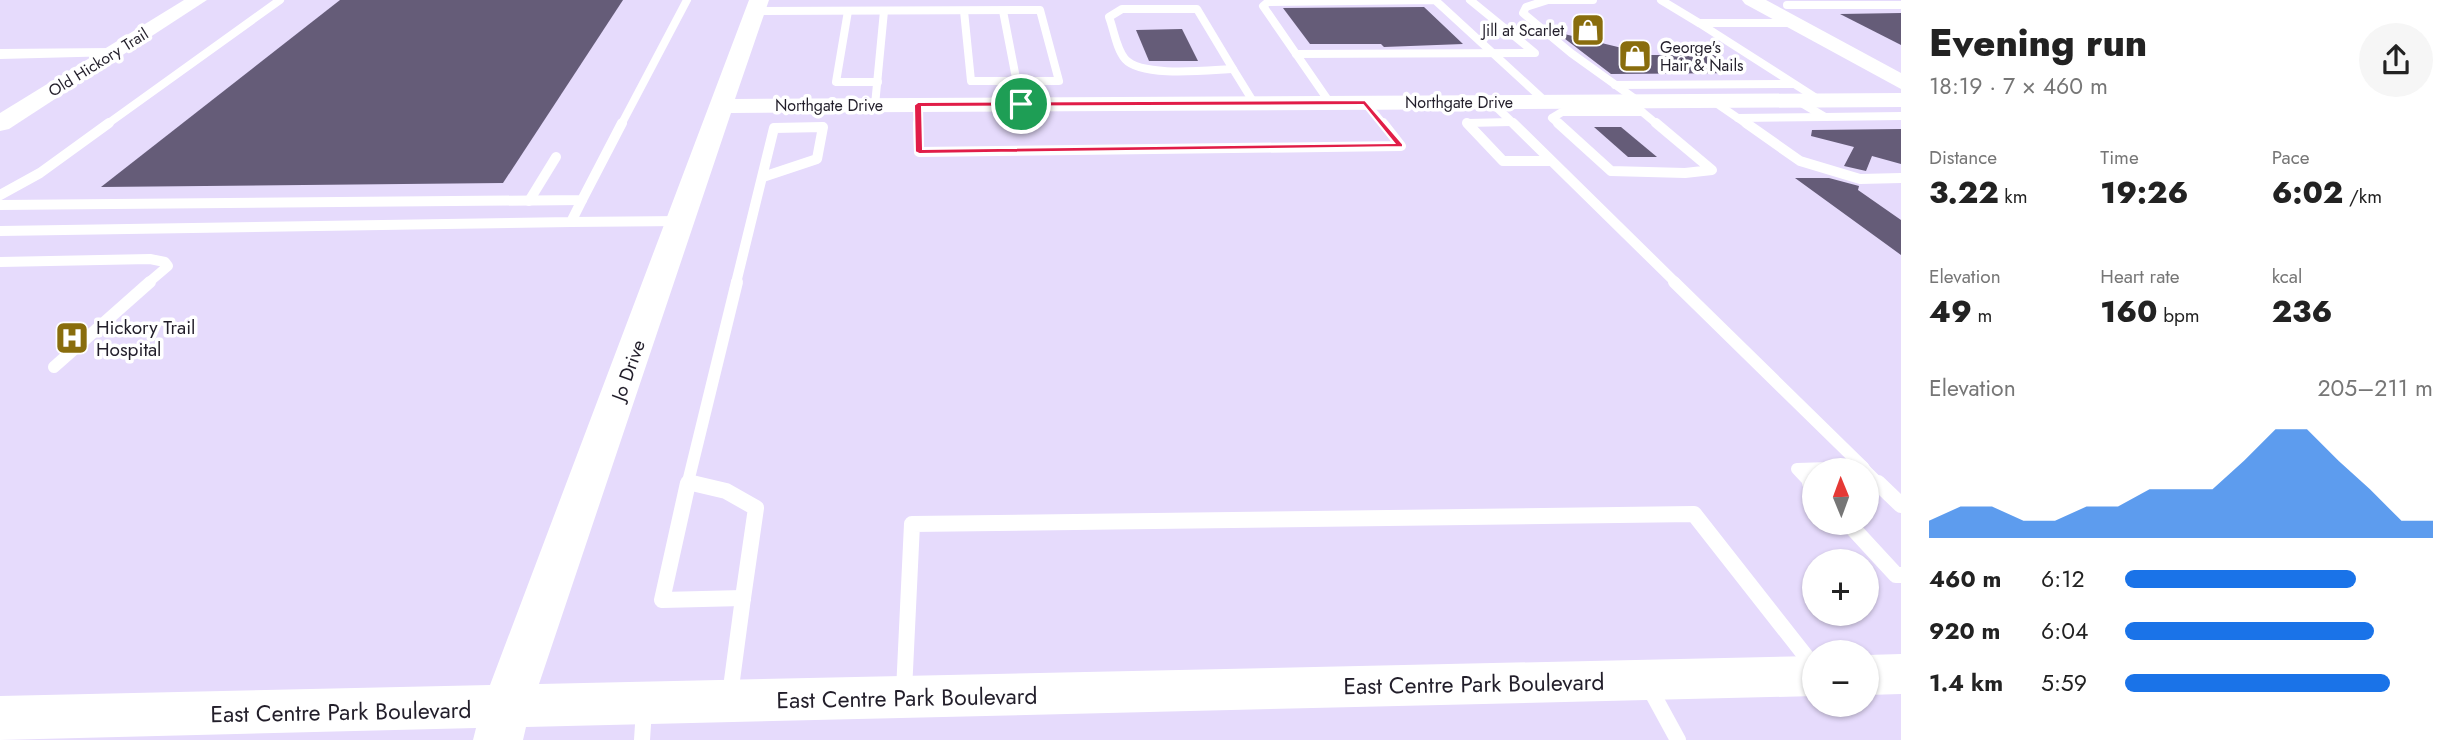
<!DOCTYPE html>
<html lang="en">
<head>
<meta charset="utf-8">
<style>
  body { margin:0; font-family:Jost,sans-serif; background:#f6f6f6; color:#222; height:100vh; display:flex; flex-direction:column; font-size:26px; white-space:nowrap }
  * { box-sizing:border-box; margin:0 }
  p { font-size:23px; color:#767676 }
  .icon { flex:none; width:38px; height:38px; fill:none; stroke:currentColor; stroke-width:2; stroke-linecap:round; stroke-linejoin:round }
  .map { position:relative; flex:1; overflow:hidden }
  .panel { display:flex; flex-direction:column; background:#fff; width:560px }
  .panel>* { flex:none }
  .needle { width:46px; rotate:359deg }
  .tools { position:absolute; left:1802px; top:458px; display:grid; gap:14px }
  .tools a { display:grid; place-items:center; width:77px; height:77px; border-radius:50%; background:#fff; box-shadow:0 2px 5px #0004; font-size:35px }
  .pin { position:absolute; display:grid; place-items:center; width:60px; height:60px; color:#fff; margin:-30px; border:4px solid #fff; border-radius:50%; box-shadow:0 2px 7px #0007 }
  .round { display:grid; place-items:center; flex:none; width:74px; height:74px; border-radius:37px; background:#f6f6f6 }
  .overview { display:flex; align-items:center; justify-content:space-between; height:119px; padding:0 28px }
  h1 { font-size:38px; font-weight:800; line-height:52px }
  .stats { display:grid; grid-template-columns:repeat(3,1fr); gap:10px; height:119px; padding:7px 28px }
  .stats div { display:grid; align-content:center }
  .stats b { font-size:30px; font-weight:800 }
  .stats small { font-size:19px; font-weight:400 }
  .stats p { font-size:19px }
  .chart { height:196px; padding:14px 28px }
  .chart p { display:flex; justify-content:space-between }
  .chart svg { width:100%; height:126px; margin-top:7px; fill:#1a73e8; opacity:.7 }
  ul { padding:0 28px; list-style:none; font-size:23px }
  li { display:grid; grid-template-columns:112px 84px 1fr; align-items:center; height:52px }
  li i { height:18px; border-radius:9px; background:#1a73e8 }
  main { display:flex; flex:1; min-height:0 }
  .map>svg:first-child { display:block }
</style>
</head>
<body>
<main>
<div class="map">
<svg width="1901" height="740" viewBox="0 0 1901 740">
  <rect width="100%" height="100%" fill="#e6dbfc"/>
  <g fill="#655c78">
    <path d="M340,0H623L503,183L101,187Z"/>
    <path d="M1424,7L1463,44L1384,47L1381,44H1310L1283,8Z"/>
    <path d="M1901,13V45L1840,14Z"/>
    <path d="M1182,29L1198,61H1149L1136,30Z"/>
    <path d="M1556,32L1651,55H1716L1744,73L1611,74Z"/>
    <path d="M1594,127H1621L1657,157H1628Z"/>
    <path d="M1901,129V164L1872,156L1866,171L1844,166L1854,147L1811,136L1812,130Z"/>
    <path d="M1795,178H1829L1859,186L1858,190L1901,220V255Z"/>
  </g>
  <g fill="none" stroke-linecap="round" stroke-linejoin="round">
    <g stroke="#fff" stroke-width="8">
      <path d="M1593,0H1548L1526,7L1523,13L1571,53L1638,101"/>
      <path d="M1661,0L1699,23"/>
      <path d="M1787,5H1901"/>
      <path d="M1122,9H1197L1233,69C1209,70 1142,78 1125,59C1116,48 1114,30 1109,17Z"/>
      <path d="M755,11L1040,10L1059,81H971L964,11"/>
      <path d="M848,11L836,82H878"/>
      <path d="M1003,11L1021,104"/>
      <path d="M1794,23H1699L1821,101"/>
      <path d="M1296,54L1535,53L1470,0"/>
      <path d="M1233,69L1254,103"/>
      <path d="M1615,85L1793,84"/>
      <path d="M1629,101L1658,125"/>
      <path d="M1713,101L1748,125"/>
      <path d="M1798,101L1825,117L1901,116"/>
      <path d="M1365,102L1384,125"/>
      <path d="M1491,102L1515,125"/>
      <path d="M1330,103L1263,6L1268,2L1435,0L1546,102"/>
      <path d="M875,105L884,11"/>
      <path d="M918,105V125"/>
      <path d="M1738,118L1825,117"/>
      <path d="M106,125L280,0"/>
      <path d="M621,125L687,0"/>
      <path d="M1469,125L1467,123L1511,122"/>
      <path d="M1560,125L1552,118L1562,112H1642"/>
    </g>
    <g stroke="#fff" stroke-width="10">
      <path d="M918,123L919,152L1401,146L1383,123"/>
      <path d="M1467,123L1503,161H1551"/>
      <path d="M1513,123L1676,283"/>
      <path d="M1558,123L1611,171L1685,173L1712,170L1656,123"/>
      <path d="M1746,123L1800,161L1860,179L1901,178"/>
      <path d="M0,195L40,173L109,123"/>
      <path d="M529,201L556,157"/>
      <path d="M0,205L582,200L622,123"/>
      <path d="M571,222L682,221"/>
      <path d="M0,231L571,222L582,200"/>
      <path d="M0,262L150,259L165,262L168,266L148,283"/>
      <path d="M736,283L774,128L823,127L817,159L763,177"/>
    </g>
    <g stroke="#fff" stroke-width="12">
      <path d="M1674,282L1863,467"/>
      <path d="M54,367L150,282"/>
      <path d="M1867,472L1880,485"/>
      <path d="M688,482L737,282"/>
      <path d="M687,485L688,482L700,485"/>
      <path d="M1812,485L1797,469L1863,467L1866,471"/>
    </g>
    <g stroke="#fff" stroke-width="16">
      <path d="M688,483L662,600L743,598"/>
      <path d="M692,483L726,491L756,508L743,598"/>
      <path d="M1810,483L1815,488"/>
      <path d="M1878,483L1901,505"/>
      <path d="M1848,523L1896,575H1901"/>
      <path d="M1649,687L1678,740"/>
      <path d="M904,691L912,524L1694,514L1815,668"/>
      <path d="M730,695L743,598"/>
      <path d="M642,740L644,709"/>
    </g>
    <path fill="#fff" fill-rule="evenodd" d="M112,48L120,53L117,56L0,59V49Z"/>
    <g fill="#fff" fill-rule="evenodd">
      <path d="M184,0H207L9,129L0,131V113Z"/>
      <path d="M749,0H769L735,99L1901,93V107L731,113L539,684L1815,656V696L526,727L523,740H473L476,728L0,740V696L490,685Z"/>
      <path d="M1742,0H1766L1901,73V89L1745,4Z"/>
      <path d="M1901,654V694L1867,695V655Z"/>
    </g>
  </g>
  <path fill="#e11d48" stroke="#fff" stroke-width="2" fill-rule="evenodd" d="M1365,100L1403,144V147L919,154L915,152L914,105L918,102ZM1363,105L1394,143L923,149L922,107Z"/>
  <defs>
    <symbol id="shop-square" viewBox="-11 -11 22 22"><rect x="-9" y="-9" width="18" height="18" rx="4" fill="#896d0d" stroke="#fff"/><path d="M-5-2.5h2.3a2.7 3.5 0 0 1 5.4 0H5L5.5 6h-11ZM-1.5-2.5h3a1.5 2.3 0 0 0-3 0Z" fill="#fff"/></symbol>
    <symbol id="hospital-square" viewBox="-11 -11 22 22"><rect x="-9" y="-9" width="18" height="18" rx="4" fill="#896d0d" stroke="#fff"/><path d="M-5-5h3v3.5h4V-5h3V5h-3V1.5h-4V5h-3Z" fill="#fff"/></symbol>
  </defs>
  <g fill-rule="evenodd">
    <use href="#shop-square" x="1569" y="11" width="38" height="38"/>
    <use href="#shop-square" x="1616" y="37" width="38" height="38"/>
    <use href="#hospital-square" x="53" y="319" width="38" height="38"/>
  </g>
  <g text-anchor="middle" stroke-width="7" stroke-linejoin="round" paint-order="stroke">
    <g font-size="16" fill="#221e2a" stroke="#fff" text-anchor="end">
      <text x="1564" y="36">Jill at Scarlet</text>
      <text x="1660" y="53" text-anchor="start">George's<tspan x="1660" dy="18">Hair &amp; Nails</tspan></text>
    </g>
    <g font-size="16" fill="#221e2a" stroke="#fff">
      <text transform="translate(98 62) rotate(-32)" y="6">Old Hickory Trail</text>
      <text x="1459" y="108">Northgate Drive</text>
      <text x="829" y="111">Northgate Drive</text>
    </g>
    <g font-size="19" fill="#221e2a" stroke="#fff" text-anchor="start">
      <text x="96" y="334">Hickory Trail<tspan x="96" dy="22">Hospital</tspan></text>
    </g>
    <g font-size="19" fill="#221e2a" stroke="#fff">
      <text transform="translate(628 370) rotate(-70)" y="7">Jo Drive</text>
    </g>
    <g font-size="23" fill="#221e2a" stroke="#fff">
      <text transform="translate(1474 684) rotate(-1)" y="8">East Centre Park Boulevard</text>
      <text transform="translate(907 698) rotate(-1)" y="8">East Centre Park Boulevard</text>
      <text transform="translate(341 712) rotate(-1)" y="8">East Centre Park Boulevard</text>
    </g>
  </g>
</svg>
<div class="tools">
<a><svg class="needle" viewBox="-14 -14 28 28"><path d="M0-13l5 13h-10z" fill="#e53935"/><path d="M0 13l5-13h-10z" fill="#767676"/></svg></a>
<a>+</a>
<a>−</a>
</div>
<div class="pin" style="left:1021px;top:104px;background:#1e9e55"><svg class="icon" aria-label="arrive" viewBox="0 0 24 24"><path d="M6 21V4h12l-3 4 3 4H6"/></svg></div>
</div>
<section class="panel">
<div class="overview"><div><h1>Evening run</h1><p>18:19 · 7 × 460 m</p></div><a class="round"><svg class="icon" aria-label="share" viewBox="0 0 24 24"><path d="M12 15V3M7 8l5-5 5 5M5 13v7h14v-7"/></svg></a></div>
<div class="stats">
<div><p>Distance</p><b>3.22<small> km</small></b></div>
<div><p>Time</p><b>19:26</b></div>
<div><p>Pace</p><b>6:02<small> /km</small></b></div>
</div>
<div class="stats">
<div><p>Elevation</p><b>49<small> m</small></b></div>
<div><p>Heart rate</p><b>160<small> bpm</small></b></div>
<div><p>kcal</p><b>236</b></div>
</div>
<div class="chart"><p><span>Elevation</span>205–211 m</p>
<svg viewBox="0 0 160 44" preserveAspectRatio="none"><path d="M0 44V38L10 33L20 33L30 38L40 38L50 33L60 33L70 27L80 27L90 27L100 17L110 6L120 6L130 17L140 27L150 38L160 38V44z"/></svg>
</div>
<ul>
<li><b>460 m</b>6:12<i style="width:75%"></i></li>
<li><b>920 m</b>6:04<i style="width:81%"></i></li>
<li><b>1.4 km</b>5:59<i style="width:86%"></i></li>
</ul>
</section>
</main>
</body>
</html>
